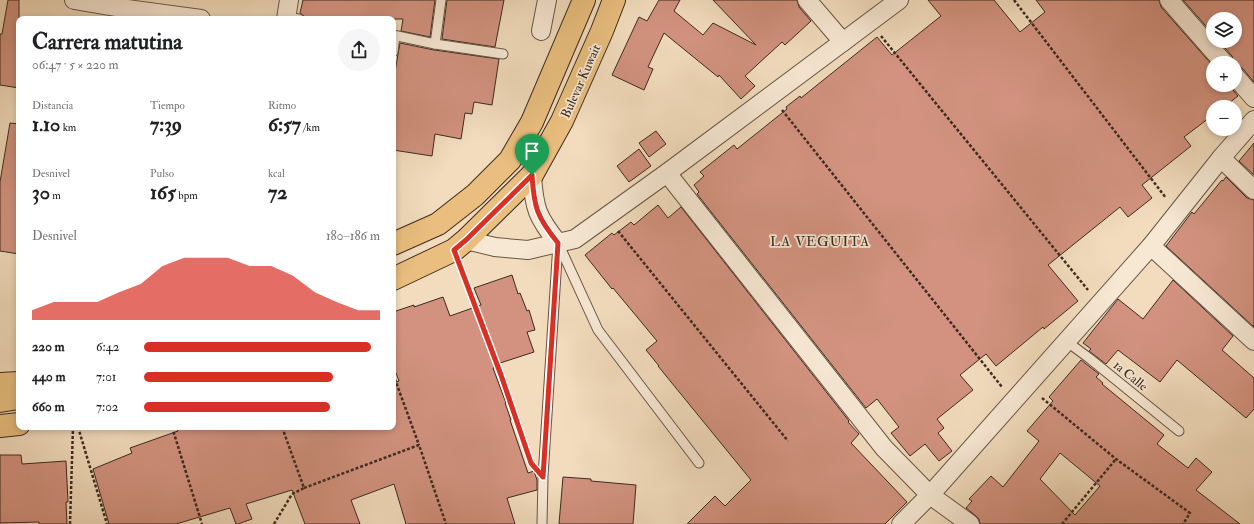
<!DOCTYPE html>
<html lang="es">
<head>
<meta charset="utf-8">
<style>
  body { margin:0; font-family:"IM FELL Double Pica",serif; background:#f6f6f6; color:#202124; height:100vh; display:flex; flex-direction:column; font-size:15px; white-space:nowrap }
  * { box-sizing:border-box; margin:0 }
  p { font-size:13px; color:#757577 }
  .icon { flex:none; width:22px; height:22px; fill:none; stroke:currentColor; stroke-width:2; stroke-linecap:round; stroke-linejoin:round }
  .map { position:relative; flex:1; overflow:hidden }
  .side { position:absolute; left:16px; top:16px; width:380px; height:414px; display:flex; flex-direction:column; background:#fff; border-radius:8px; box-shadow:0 2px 6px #0003 }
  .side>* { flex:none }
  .fabs { position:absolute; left:1206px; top:12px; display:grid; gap:8px }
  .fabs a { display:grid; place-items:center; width:36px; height:36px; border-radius:50%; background:#fff; box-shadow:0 2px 6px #0003; font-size:20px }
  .pin { position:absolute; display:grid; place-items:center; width:34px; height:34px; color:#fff; margin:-41px -17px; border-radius:50% 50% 50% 0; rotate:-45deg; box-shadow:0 0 4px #0007 }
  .pin .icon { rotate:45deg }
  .round { display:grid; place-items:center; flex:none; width:42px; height:42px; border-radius:21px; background:#f6f6f6 }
  .head { display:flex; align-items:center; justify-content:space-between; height:68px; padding:0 16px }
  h1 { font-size:22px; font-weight:700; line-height:30px }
  .stats { display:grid; grid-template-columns:repeat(3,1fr); gap:6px; height:68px; padding:4px 16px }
  .stats div { display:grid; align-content:center }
  .stats b { font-size:20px; font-weight:700 }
  .stats small { font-size:11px; font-weight:400 }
  .stats p { font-size:11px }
  .chart { height:112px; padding:8px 16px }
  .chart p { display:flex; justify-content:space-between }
  .chart svg { width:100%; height:72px; margin-top:4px; fill:#d93025; opacity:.7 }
  ul { padding:0 16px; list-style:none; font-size:13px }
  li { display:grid; grid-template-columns:64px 48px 1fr; align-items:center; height:30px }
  li i { height:10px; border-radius:5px; background:#d93025 }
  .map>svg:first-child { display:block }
</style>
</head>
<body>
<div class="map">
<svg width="1254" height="524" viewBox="0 0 1254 524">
  <rect width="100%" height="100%" fill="#f2dcbd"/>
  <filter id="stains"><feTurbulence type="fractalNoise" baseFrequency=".005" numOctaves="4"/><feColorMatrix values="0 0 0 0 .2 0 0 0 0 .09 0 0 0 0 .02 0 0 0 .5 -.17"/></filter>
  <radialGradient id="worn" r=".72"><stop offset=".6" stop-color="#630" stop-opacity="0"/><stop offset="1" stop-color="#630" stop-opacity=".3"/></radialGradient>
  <g fill="#d2927f" stroke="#3d2a20" fill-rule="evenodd">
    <path d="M8,0H19V88L0,85V34H2Z"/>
    <path d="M303,0H435L430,37L401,31L403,19H316L305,17L300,13Z"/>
    <path d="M447,0H504L495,47L442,39Z"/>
    <path d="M659,0H680L674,11L703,35L713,23L756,45L713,0H797L799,7L811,21L785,45L782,42L745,76L755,86L741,99L719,75L718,77L664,33L648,67L653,69L644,90L612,75L639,17L647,21Z"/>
    <path d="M928,0H994L1020,32L1045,12L1036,0H1159L1161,7L1213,66V85H1229L1238,96L1224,107H1213V115L1184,137L1191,146L1142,185L1152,198L1128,217L1120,207L1048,265L1078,301L1044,329L1043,327L996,366L986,354L960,375L973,390L937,419L944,428L938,433L952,451L939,461L925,444L910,456L891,433L899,427L877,399L866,408L697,194L699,192L694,185L704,176L700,172L734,145L737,149L787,109L786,107L800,96L801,98L877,37L892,55L941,16Z"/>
    <path d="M1183,0H1254V82L1243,69L1239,66H1235L1232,56L1219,41H1235V19H1213V34Z"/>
    <path d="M400,43L434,50L499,59L492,105L474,102L472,114L465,113L461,139L435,134L432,156L393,150V83Z"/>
    <path d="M10,123L19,124V254L0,251V182Z"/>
    <path d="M656,131L666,144L649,157L639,143Z"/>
    <path d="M1254,143V175L1239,161Z"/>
    <path d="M639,149L651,166L629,182L617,166Z"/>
    <path d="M1226,177L1247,198L1254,200V327L1166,246L1192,212L1194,214L1222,180L1223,181Z"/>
    <path d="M658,205L668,218L681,207L849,421L848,422L859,434L851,443L907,502L885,524H687L715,496L725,506L751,480L658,366H659L646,350L657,341L613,288L612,289L585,255L612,233L614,235L631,222L634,225Z"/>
    <path d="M512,275L518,294L520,293L527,311L529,310L535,330L527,332L534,352L494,365L495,368H493L506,403H505L511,420H510L528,473L534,471L537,480V490L507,498L515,524H406L394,484L351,500L360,524H305L292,490L246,504L252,519L238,524H236L230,508L176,524H109L93,469L132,453L130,448L178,431L176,427H393V383L399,381L393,365V312L414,305V307L443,297L450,316L481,305L474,288Z"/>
    <path d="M1173,280L1233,336L1222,350L1254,378V409L1246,418L1177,360L1160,382L1118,350L1106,364L1089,351L1091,349L1083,343L1118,299L1143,319Z"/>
    <path d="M1081,360L1099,374L1096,377L1103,383L1102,384L1164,435L1157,444L1188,468L1196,458L1212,472L1196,490L1240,524H980L979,519L976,516L966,508L972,501L969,499L991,476L1003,487L1039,441L1027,431L1053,401L1049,397ZM1060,453L1100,486L1075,515L1040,479Z"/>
    <path d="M0,455H21L22,464L66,461L68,502H66L67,524H39V522L0,523Z"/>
    <path d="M563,477L591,479V481L636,485L633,524H559Z"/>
  </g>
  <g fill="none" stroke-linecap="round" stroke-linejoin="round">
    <defs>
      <g id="service">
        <path d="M286,17L299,19"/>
        <path d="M393,35L435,44L503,54"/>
        <path d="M435,44L441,0"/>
        <path d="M393,52L395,36"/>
        <path d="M559,245L598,330L699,463"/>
        <path d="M1066,341L1089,358L1179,431"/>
        <path d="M542,524L543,477L558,243"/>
      </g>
      <g id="minor">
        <path d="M74,0L127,9L201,19"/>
        <path d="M807,0L843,42"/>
        <path d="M1169,0L1224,63"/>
        <path d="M286,19L289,0"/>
        <path d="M541,31L547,0"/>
        <path d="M1235,76L1254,98"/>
        <path d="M1221,158L1254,190"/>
        <path d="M667,173L884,448L930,495L970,524"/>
        <path d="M532,175C534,208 537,217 558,243"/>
        <path d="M466,240L495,247L528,250L575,239L667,173L899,0"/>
        <path d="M1151,246L1254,341"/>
        <path d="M901,524L930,495L1151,246L1221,158L1254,120"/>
      </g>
      <g id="primary">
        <path d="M393,244L438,224L475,195L510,160L532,122L584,0"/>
        <path d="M393,279L454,250L466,240L532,175L562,121L602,31L614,0"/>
        <path d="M0,384L19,383"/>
        <path d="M0,401L19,398"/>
        <path d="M0,426L19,424"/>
      </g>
    </defs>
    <use href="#service" stroke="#6a5647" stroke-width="11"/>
    <use href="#minor" stroke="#6a5647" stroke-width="20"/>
    <use href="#primary" stroke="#3d2a20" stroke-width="24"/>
    <g stroke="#3d2a20" stroke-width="2.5" stroke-dasharray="3 2" stroke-linecap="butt">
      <path d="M1014,0L1166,198"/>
      <path d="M881,36L1088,290"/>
      <path d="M782,110L1002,387"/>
      <path d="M618,231L788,441"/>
      <path d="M461,269L501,375L529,456"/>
      <path d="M393,374L419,445"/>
      <path d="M1042,398L1116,459L1190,513L1183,524"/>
      <path d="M78,427L107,524"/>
      <path d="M172,427L202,524"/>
      <path d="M304,488L419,445L446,524"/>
      <path d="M70,524L73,427"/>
      <path d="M274,524L292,494L304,488L282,427"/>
      <path d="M1062,524L1116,459"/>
    </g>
    <use href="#service" stroke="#f7e8d4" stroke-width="9"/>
    <use href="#minor" stroke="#f7e8d4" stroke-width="18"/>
    <use href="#primary" stroke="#e9be7e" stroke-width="22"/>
  </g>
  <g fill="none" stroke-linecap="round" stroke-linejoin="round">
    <defs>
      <path id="route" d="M532,175C534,208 537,217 558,243L543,477L531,463L501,375L454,250L466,240Z"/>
    </defs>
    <use href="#route" stroke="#fff" stroke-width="8"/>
    <use href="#route" stroke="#d93025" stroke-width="5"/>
  </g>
  <g text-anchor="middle" stroke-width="3.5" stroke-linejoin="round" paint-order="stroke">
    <g font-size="13" fill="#3d2a20" stroke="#f7e8d4">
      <text transform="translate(580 81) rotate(-66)" y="5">Bulevar Kuwait</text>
      <text transform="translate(1131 375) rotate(39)" y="5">1a Calle</text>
    </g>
    <g font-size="14" letter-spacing="1" fill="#3d2a20" stroke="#f7e8d4">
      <text x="820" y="246">LA VEGUITA</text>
    </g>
  </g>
  <rect width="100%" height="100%" filter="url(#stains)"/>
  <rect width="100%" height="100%" fill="url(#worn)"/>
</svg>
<div class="fabs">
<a><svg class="icon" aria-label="layers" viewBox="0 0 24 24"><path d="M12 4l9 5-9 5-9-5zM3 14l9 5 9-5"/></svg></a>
<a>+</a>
<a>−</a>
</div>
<div class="pin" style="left:532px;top:175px;background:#1e9e55"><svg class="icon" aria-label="arrive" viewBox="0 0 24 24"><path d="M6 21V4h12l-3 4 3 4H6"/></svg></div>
<section class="side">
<div class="head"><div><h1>Carrera matutina</h1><p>06:47 · 5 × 220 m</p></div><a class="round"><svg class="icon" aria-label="share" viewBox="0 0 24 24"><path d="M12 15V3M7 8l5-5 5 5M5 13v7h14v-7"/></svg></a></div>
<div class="stats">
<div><p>Distancia</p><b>1.10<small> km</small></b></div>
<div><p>Tiempo</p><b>7:39</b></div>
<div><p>Ritmo</p><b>6:57<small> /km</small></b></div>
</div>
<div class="stats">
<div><p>Desnivel</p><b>30<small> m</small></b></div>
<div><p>Pulso</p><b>165<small> bpm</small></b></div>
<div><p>kcal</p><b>72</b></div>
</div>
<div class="chart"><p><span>Desnivel</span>180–186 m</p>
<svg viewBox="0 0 160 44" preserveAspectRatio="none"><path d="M0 44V38L10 33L20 33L30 33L40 27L50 22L60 11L70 6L80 6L90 6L100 11L110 11L120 17L130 27L140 33L150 38L160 38V44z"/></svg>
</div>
<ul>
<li><b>220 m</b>6:42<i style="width:96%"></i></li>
<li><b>440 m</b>7:01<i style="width:80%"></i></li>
<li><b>660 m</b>7:02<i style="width:79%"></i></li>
</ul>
</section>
</div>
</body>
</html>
